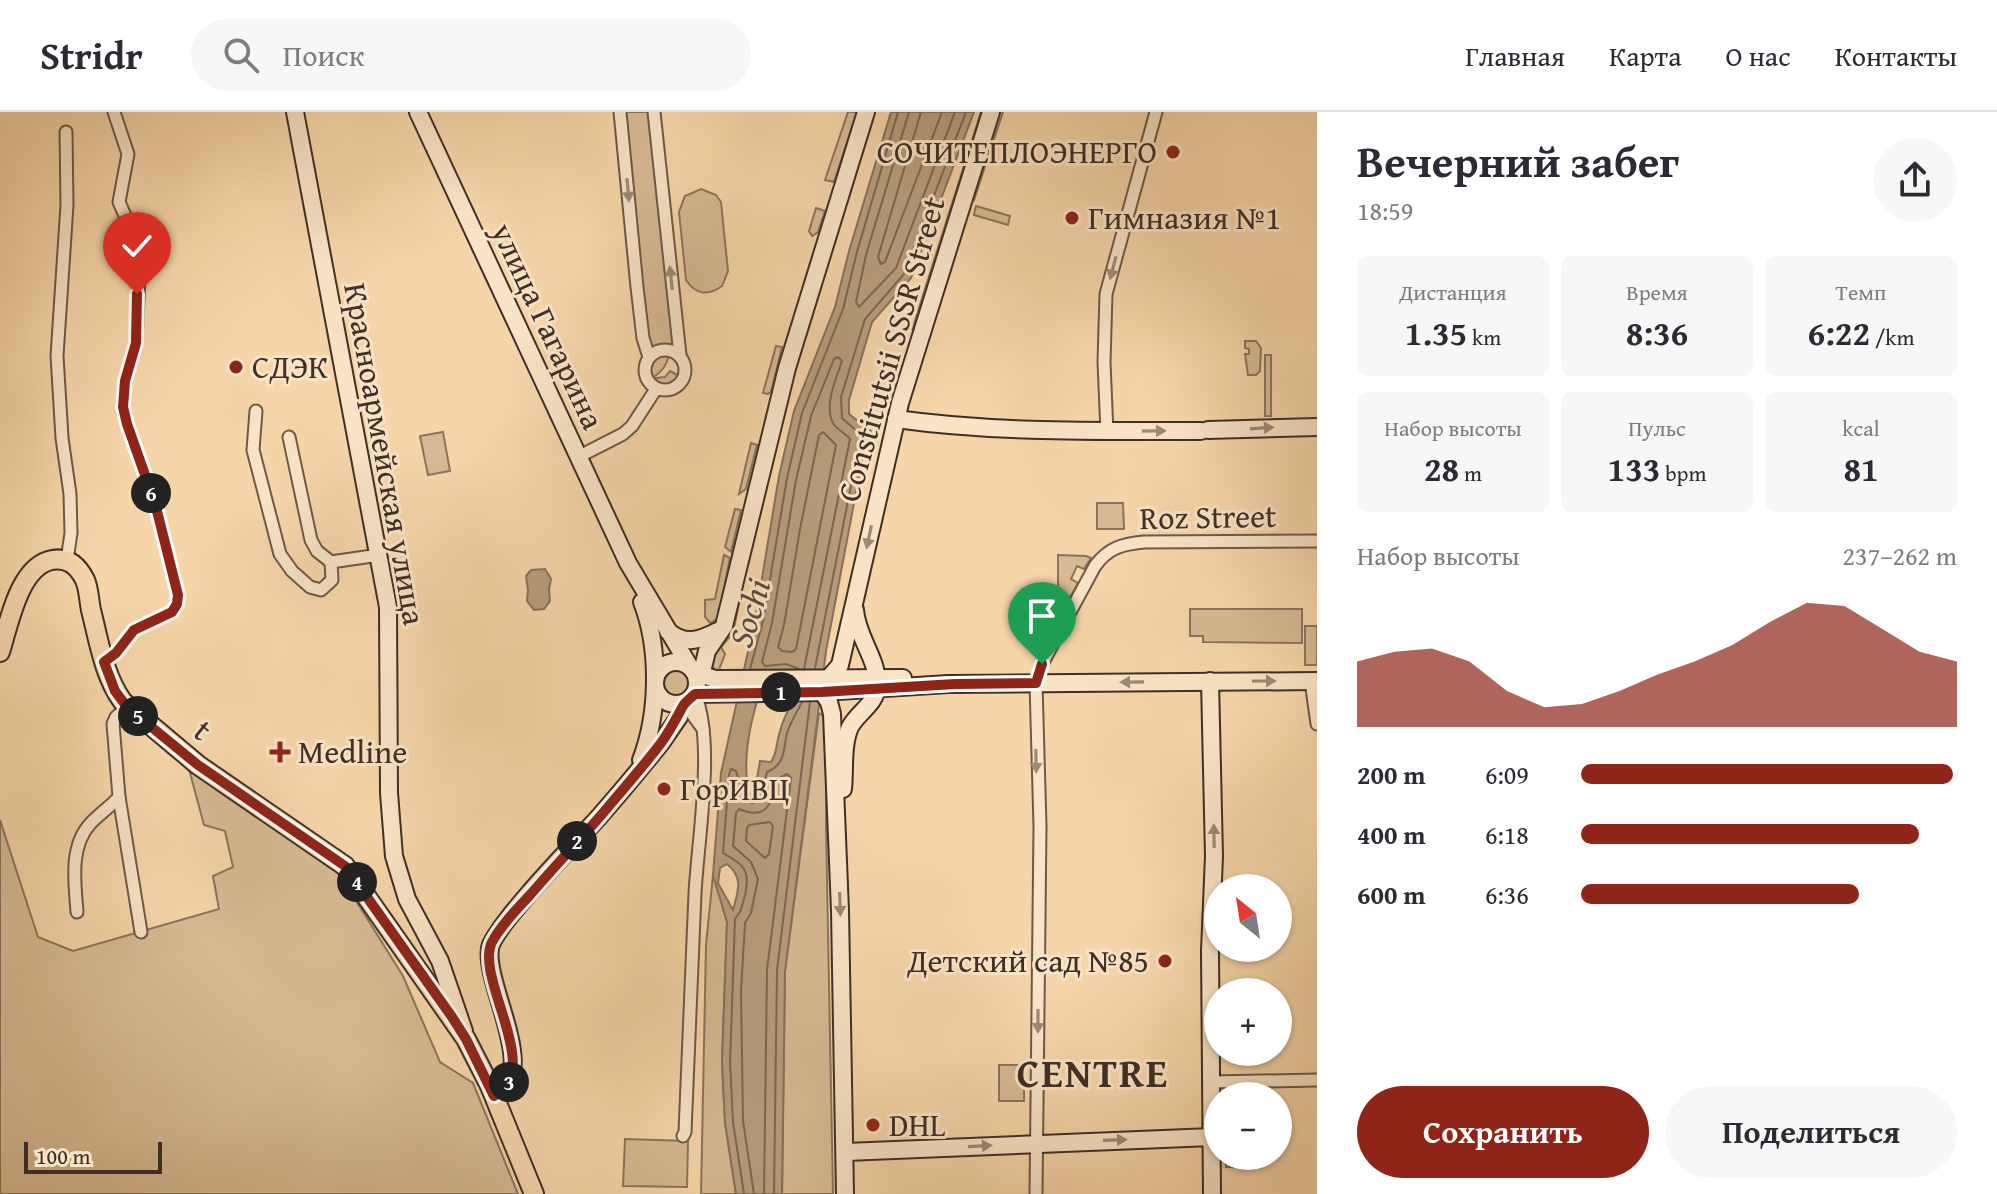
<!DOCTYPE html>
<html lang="ru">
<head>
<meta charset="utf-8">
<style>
  body { margin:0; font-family:"Gentium Book Plus",serif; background:#f7f7f7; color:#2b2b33; height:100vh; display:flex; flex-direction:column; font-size:30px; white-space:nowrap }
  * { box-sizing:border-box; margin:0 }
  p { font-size:26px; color:#7c7c81 }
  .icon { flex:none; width:44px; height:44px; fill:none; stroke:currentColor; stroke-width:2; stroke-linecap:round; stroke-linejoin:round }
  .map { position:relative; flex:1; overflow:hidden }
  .drawer { display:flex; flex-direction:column; background:#fff; width:680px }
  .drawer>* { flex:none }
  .needle { width:52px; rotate:330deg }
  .buttons { position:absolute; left:1204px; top:762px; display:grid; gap:16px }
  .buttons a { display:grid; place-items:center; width:88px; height:88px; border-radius:50%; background:#fff; box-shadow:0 2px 6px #0004; font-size:40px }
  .scale { position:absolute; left:24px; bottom:20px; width:138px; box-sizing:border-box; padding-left:8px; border:4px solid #3f2f26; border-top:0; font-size:22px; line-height:28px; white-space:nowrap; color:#3f2f26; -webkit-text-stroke:6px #f9e4c7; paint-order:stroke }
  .pin { position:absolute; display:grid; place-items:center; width:68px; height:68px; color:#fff; margin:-82px -34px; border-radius:50% 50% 50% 0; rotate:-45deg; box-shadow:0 0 8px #0007 }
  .pin .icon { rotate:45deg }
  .km { position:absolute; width:40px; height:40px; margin:-20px; border-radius:50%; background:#222; color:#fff; font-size:22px; line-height:40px; text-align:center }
  .round { display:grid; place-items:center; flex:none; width:84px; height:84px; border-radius:42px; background:#f7f7f7 }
  .summary { display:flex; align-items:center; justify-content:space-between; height:136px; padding:0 40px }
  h1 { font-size:44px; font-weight:700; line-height:60px }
  .figures { display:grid; grid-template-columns:repeat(3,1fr); gap:12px; height:136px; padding:8px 40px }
  .figures div { display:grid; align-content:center; border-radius:12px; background:#f7f7f7; text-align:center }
  .figures b { font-size:34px; font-weight:700 }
  .figures small { font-size:22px; font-weight:400 }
  .figures p { font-size:22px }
  .chart { height:224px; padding:16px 40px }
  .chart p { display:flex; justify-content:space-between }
  .chart svg { width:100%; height:144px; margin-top:8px; fill:#8f2418; opacity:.7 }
  .button { display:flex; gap:16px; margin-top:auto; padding:16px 40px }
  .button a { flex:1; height:92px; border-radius:48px; background:#8f2418; color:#fff; font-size:32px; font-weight:700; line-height:92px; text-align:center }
  .button a+a { background:#f7f7f7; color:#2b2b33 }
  ul { padding:0 40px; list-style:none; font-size:26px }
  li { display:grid; grid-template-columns:128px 96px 1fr; align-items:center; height:60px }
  li i { height:20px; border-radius:10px; background:#8f2418 }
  header { display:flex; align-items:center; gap:48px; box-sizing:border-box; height:112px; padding:0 40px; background:#fff; border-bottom:2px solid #e1e1e2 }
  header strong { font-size:38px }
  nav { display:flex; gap:44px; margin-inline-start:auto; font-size:28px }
  .search { width:560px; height:72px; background:#f7f7f7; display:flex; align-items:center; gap:20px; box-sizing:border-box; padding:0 28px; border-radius:44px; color:#7c7c81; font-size:30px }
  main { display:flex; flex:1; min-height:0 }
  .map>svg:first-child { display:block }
</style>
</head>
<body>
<header>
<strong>Stridr</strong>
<div class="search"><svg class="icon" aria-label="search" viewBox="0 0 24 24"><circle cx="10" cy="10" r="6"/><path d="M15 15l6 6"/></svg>Поиск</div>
<nav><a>Главная</a><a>Карта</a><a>О нас</a><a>Контакты</a></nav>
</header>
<main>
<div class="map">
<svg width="1317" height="1082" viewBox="0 0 1317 1082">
  <rect width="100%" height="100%" fill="#f6d6a9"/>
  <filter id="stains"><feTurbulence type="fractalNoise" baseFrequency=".0025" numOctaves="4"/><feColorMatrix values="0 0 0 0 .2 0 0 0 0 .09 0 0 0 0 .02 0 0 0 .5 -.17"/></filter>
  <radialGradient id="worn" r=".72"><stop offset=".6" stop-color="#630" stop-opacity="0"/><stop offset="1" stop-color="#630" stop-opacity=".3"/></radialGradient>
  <g fill="#d7ba93" stroke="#8b745c" stroke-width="2">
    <path d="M620,0H654L675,240L664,238L649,245Z"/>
    <path d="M848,0H857L834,70L825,68Z"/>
    <path d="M981,0H983L919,209L912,218Z"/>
    <path d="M995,0H1003L974,88L971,87Z"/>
    <path d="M701,77L716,83L721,90L728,159L722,174C708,184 696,183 686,168L679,100L685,84Z"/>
    <path d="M976,94L1010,104L1008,113L974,103Z"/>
    <path d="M816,96L825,99L818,120L812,124L809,119Z"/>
    <path d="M1245,229H1256L1261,236L1260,259L1256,263H1248L1245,242H1249V237L1245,236Z"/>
    <path d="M776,234L782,235L771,280L768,282L763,281Z"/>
    <path d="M660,242H669C667,254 661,261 650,267L648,253Z"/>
    <rect x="1265" y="243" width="6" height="61"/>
    <path d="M670,259L681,265C674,277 662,278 652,270L656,266L665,265Z"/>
    <path d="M443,320L450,359L428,363L420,324Z"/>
    <path d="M751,331L757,333L746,377L739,382Z"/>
    <path d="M1097,391H1123L1124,417H1097Z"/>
    <path d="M735,397L741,398L731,440L725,435Z"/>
    <path d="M724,443L730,446L718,507L710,511L705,505V488L715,487Z"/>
    <path d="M1058,443L1086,444L1091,446L1084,457L1077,454L1071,467L1078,471L1066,493H1058Z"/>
    <path d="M740,461L744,466L733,521L721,535L725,542L718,560L711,554L708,540Z"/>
    <path d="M1190,497H1302V531L1203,530V524H1190Z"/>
    <rect x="1305" y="514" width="12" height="39"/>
    <circle cx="678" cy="572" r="14"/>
    <path d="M819,601L827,607L826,715L833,1082H782L785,859Z"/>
    <path d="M189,657L338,760L403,864L440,950L473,971L518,1082H0V708L38,825L73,839L219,797L213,764L233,755L225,719L204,713Z"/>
    <path d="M713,763L727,810L722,950L725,1011L736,1082H701L706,833Z"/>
    <rect x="999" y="953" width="25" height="36"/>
    <path d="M625,1027L688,1029L687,1075L623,1074Z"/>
    <rect x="1226" y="1044" width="26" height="11"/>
  </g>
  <g fill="#b89d7c" stroke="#88715a" stroke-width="2" fill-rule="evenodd">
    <path d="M891,0H974L911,166L872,210L849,288V302L871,319L862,349L826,539L785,859L782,1082H736L725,1011L722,950L727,810L713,763L721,661L755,508L779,364L794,299L835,195L849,139ZM799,577C793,590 783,605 780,619C776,630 778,639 771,650L760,649L754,684L748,680C743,646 749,615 759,583ZM727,752C744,766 738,779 733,798L718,771L720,756Z"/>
    <path d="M545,457L551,467L549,477L550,489L544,497L534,498L527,489L528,478L526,464L531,458Z"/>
  </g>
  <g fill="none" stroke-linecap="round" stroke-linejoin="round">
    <g stroke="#7c6651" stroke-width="2">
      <path d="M909,0L866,143L856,190L859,195L896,156L955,0"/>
      <path d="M921,0L878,145L881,152L885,150L942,0"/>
      <path d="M823,320L836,333L796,537L792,540L782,539L778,535L784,513L800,417L819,323Z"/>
      <path d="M815,556L861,323L842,306L841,285L865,207L904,162L966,0"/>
      <path d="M750,557L763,509L787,366L802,301L843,197L857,140L898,0"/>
      <path d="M799,557L786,552L765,554L762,550L772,511L796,368L811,304L834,247L838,245L842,249C836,267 822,297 835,314C840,319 846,322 850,327L804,557"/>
      <path d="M770,710L773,714L769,742L765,746L746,729L747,716L749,713Z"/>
      <path d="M744,1082L733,1010L730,950L735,807C742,799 742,793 745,783C751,757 743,753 723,741L729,663L731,657L736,659L744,687L752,691L760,689L767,660C786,652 783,638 787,621C790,611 797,600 802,590"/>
      <path d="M754,1082L743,1009L741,879L745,811L751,801L758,767L751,750L733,734L736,701L739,697C768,709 771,691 776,668L787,662L791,666L767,858L764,1082"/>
      <path d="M774,1082L777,858L810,590"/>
    </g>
    <defs>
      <g id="street">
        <path d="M620,0L637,175L643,226L649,245"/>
        <path d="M654,0L680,243"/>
        <path d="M66,20L67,93L57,244L62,326L70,382L71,421L67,448"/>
        <circle cx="665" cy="258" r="20"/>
        <path d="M256,299L253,338L280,442L292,459L310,475L321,478L332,468L331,450"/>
        <path d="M1107,321L1104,250L1106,182L1156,0"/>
        <path d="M289,325L311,428L317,439L331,450L379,443"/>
        <path d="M578,345L623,322L632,314L656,277"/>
        <path d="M104,550L116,541L134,518L172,500L177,492L178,483L155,391L127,312L123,295L125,269L136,231L140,145L138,133L119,90L128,42L114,0"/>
        <path d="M1311,569L1317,612"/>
        <path d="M684,591L703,617"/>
        <path d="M119,685L141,820"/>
        <path d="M77,800C75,772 69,735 90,712C99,702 110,695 119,685L113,612L116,605L127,595"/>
        <path d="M1212,970L1317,968"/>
        <path d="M683,1024L685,1020C689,940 691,861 695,781C698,726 715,630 695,582"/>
        <path d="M1036,1082L1040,714L1036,571L1042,552L1095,454C1108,436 1122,432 1144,430L1317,429"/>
      </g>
      <g id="secondary">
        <path d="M295,0L388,495L389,681L394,744L407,787L440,849L464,919"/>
        <path d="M418,0L628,451L690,555"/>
        <path d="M896,307C997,321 1100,319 1201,319"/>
        <path d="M1208,318L1317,315"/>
        <path d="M668,519C685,534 700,528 718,519"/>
        <circle cx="676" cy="571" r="21"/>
        <path d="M694,560L715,567L903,566"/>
        <path d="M701,564L707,539L724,514L787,256L866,0"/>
        <path d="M828,567L840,553L900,291L991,0"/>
        <path d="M1210,569L1214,744L1210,839L1212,1082"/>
        <path d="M822,580L829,590L832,602L840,799L845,1082"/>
        <path d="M695,582L822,580L948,572L1317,569"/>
        <path d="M641,648C659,601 660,537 642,490"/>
        <path d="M843,677C845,658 842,633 850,615C858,600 875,593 877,575C879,548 857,526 855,498"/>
        <path d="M494,984C541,962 484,874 490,836C494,814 579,727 599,705C620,681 641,656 661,631L679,605L684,591"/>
        <path d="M846,1040L1212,1025"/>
      </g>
      <path id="primary" d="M0,540C9,512 19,454 52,448C68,445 78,454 85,468C89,477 89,489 91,498C99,530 104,564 123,590L198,653L345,754L466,927L490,974L534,1082"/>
    </defs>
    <use href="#street" stroke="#6d5947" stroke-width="15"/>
    <use href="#secondary" stroke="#3f2f26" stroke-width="20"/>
    <use href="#primary" stroke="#3f2f26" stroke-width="22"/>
    <use href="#street" stroke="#f9e4c7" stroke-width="11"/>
    <use href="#secondary" stroke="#f9e4c7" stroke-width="16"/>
    <use href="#primary" stroke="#f6d6a9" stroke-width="18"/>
  </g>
  <defs><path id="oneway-solid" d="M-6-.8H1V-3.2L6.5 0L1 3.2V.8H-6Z" transform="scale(2)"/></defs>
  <g fill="#9c8a76">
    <use href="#oneway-solid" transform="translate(628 78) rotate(85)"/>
    <use href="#oneway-solid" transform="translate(1113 156) rotate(105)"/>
    <use href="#oneway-solid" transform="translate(671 166) rotate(-96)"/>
    <use href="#oneway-solid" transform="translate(1262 316) rotate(-4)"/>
    <use href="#oneway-solid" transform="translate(1154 319) rotate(-1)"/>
    <use href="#oneway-solid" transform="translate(869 425) rotate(102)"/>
    <use href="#oneway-solid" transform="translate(1264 569)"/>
    <use href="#oneway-solid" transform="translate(1132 570) rotate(179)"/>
    <use href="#oneway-solid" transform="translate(1036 649) rotate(89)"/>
    <use href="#oneway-solid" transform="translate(1214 724) rotate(-91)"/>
    <use href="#oneway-solid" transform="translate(840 792) rotate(88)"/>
    <use href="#oneway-solid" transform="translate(1038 909) rotate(90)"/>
    <use href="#oneway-solid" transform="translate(1115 1028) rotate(-2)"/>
    <use href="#oneway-solid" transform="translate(980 1034) rotate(-3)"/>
  </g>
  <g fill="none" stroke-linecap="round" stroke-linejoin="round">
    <defs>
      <path id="route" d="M137,182L136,231L125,269L123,295L127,312L155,391L178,483L177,492L172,500L134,518L116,541L104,550L115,579L127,595L198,653L345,754L452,905L466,927L494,984C545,959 474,866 492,830C501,813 517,797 530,783C554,755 579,729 603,701C622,678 643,655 661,631C670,619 676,607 683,594C685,590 691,586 695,582L822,580L955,572L1036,571L1042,552"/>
    </defs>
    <use href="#route" stroke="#fff" stroke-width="16"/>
    <use href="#route" stroke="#8f2418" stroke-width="10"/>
  </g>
  <g fill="#8f2418" stroke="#f9e4c7" stroke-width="3">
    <circle cx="1173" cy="40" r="8"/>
    <circle cx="1072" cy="106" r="8"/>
    <circle cx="236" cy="255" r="8"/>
    <path d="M276 628h8v8h8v8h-8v8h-8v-8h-8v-8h8z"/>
    <circle cx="664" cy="677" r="8"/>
    <circle cx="1165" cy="849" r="8"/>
    <circle cx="873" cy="1013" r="8"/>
  </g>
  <g text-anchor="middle" stroke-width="6" stroke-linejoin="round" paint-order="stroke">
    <g font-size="32" fill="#3f2f26" stroke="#f9e4c7" text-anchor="start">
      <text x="1157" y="51" text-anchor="end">СОЧИТЕПЛОЭНЕРГО</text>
      <text x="1088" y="117">Гимназия №1</text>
      <text x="252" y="266">СДЭК</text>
      <text x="298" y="651">Medline</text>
      <text x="680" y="688">ГорИВЦ</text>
      <text x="1149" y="860" text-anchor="end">Детский сад №85</text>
      <text x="889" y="1024">DHL</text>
    </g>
    <g font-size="32" fill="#3f2f26" stroke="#f9e4c7">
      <text transform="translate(548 214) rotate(65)" y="11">улица Гагарина</text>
      <text transform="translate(891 237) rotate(-74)" y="11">Constitutsii SSSR Street</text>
      <text transform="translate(385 342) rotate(80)" y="11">Красноармейская улица</text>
      <text transform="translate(1208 405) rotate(-1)" y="11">Roz Street</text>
      <text transform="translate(203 618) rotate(39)" y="11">t</text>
    </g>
    <g font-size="34" font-style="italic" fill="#5d4a3c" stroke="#f9e4c7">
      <text transform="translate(749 501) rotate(-73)" y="12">Sochi</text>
    </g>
    <g font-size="40" font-weight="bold" letter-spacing="2" fill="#3f2f26" stroke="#f9e4c7">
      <text x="1093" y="975">CENTRE</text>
    </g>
  </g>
  <rect width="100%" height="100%" filter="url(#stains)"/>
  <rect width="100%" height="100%" fill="url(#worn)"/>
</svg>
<div class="buttons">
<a><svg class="needle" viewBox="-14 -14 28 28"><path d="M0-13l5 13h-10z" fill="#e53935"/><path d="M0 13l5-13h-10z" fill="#7c7c81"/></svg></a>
<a>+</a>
<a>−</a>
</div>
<div class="scale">100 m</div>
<div class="pin" style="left:1042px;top:552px;background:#1e9e55"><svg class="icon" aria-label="arrive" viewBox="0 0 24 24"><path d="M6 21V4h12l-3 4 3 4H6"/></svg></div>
<div class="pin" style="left:137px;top:182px;background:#d93025"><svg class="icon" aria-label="check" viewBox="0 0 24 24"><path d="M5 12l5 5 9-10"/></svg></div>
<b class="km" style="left:781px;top:580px">1</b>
<b class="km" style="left:577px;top:729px">2</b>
<b class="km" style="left:509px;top:970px">3</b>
<b class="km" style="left:357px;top:770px">4</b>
<b class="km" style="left:138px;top:604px">5</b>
<b class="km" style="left:151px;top:381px">6</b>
</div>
<section class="drawer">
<div class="summary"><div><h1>Вечерний забег</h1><p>18:59</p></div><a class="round"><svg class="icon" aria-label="share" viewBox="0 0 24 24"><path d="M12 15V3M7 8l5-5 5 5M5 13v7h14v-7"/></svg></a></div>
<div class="figures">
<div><p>Дистанция</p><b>1.35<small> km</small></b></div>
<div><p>Время</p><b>8:36</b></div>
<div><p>Темп</p><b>6:22<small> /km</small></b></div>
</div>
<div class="figures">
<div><p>Набор высоты</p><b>28<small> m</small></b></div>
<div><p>Пульс</p><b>133<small> bpm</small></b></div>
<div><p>kcal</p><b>81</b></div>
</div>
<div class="chart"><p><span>Набор высоты</span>237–262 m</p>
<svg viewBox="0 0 160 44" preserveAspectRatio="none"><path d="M0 44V24L10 21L20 20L30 24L40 33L50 38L60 37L70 33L80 28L90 24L100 19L110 12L120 6L130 7L140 14L150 21L160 24V44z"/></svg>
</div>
<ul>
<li><b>200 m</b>6:09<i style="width:99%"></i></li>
<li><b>400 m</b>6:18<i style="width:90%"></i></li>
<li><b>600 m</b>6:36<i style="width:74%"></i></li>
</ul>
<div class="button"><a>Сохранить</a><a>Поделиться</a></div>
</section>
</main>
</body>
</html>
